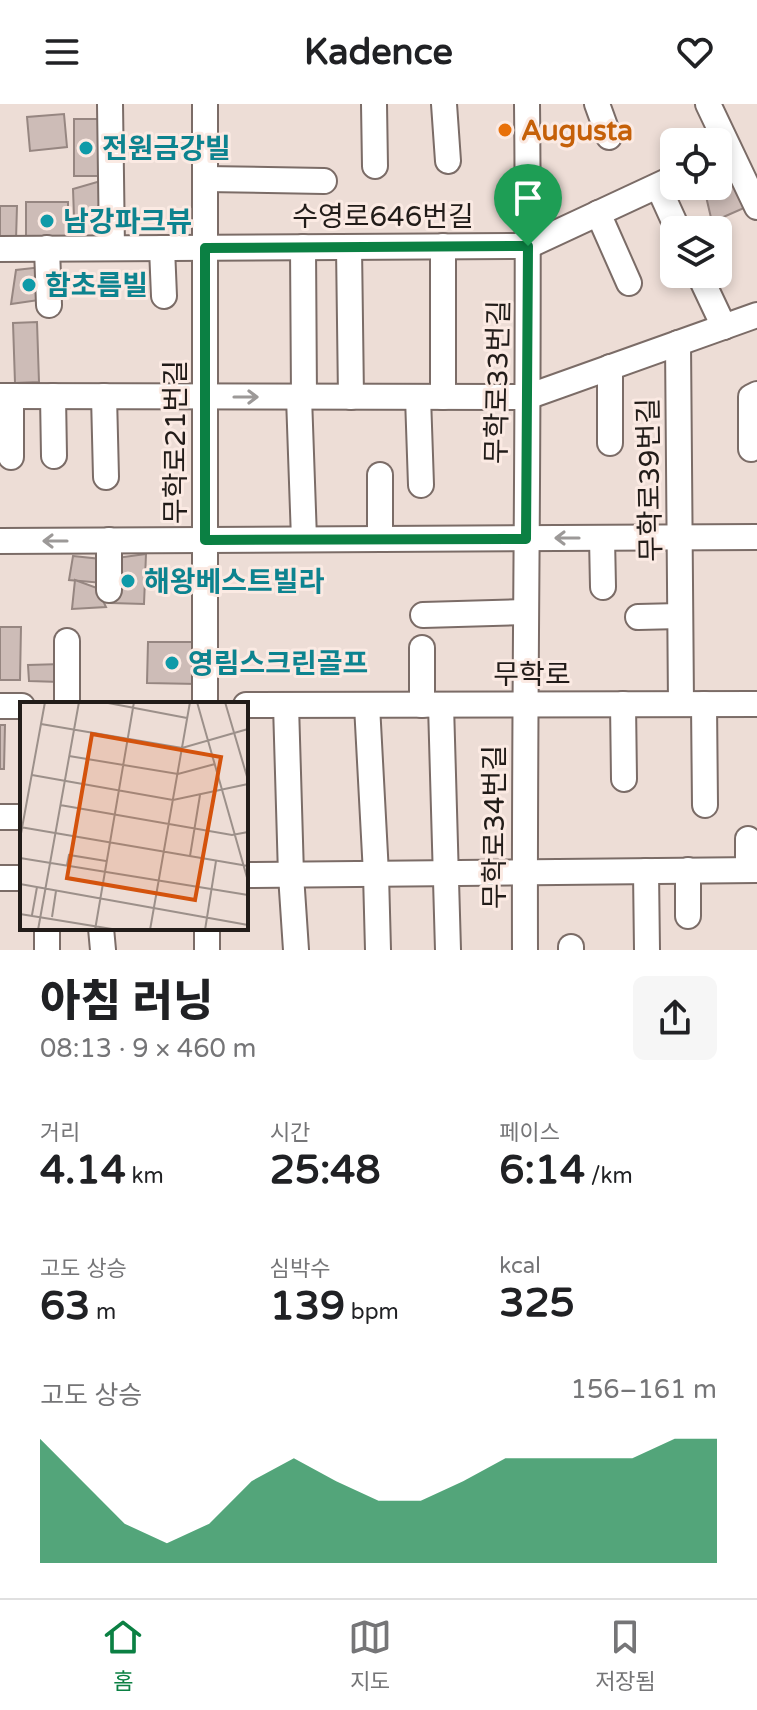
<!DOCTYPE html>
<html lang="ko">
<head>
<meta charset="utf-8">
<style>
  body { margin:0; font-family:"Varela Round","Noto Sans KR",sans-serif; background:#f6f6f6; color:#202124; height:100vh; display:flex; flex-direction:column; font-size:30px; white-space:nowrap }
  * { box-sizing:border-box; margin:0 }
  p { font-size:26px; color:#757577 }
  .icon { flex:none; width:44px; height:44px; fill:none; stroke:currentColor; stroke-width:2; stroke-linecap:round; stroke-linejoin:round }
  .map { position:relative; height:846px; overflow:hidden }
  .sheet { display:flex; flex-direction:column; background:#fff; flex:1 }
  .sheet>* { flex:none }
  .fabs { position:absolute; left:660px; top:24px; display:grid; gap:16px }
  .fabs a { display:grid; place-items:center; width:72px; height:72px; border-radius:12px; background:#fff; box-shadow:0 4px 12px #0003; font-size:40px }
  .pin { position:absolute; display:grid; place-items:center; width:68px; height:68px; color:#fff; margin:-82px -34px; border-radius:50% 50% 50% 0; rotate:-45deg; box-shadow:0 0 8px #0007 }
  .pin .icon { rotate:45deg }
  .round { display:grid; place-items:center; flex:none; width:84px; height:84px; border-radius:12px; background:#f6f6f6 }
  .overview { display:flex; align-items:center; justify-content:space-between; height:136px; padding:0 40px }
  h1 { font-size:44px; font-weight:800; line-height:60px }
  .figures { display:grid; grid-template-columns:repeat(3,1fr); gap:12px; height:136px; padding:8px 40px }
  .figures div { display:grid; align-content:center }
  .figures b { font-size:40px; font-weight:800 }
  .figures small { font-size:22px; font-weight:400 }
  .figures p { font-size:22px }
  .chart { height:224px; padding:16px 40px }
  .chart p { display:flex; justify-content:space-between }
  .chart svg { width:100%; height:144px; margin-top:8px; fill:#0b8043; opacity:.7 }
  header { display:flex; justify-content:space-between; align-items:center; height:104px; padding:0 40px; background:#fff; font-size:36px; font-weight:800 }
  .tabs { display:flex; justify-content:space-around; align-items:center; height:112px; border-top:2px solid #e0e0e0; background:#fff; font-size:22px; color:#757577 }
  .tabs a { display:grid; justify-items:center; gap:4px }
  .tabs .active { color:#0b8043 }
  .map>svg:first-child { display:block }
</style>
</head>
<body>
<header><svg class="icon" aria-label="menu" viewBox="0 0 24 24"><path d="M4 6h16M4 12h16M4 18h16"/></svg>Kadence<svg class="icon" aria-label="heart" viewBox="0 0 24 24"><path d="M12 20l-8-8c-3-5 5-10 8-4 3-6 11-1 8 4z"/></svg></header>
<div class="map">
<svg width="757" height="846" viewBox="0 0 757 846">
  <rect width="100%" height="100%" fill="#edddd6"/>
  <g fill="#cdbcb7" stroke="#968681" stroke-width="2">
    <path d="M64,10L67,43L30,47L27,13Z"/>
    <rect x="74" y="15" width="24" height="57"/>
    <path d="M730,73L744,104L712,118L705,88L718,82V80Z"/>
    <path d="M104,76L106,92L93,109L74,113L73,85Z"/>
    <path d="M26,98H68V138L26,137Z"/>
    <path d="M0,102H17L16,136H0Z"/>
    <path d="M42,163L46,195L11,200L16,166Z"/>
    <path d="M37,218L39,278L15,279L13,219Z"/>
    <path d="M146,450L144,500L111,499L109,455Z"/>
    <path d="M73,452L101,455L103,479L69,476Z"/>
    <path d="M75,476L97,484L106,503L72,505Z"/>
    <path d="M0,523H21L20,576H0Z"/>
    <path d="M148,538H197V580L147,579Z"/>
    <path d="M62,560L60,578L29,577L28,561Z"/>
    <path d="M0,621H5L4,665H0Z"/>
  </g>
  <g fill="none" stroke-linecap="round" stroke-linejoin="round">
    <defs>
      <g id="minor">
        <path d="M110,0L112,144"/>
        <path d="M374,0L375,62"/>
        <path d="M444,0L448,57"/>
        <path d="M597,0L609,33"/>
        <path d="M708,0L757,103"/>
        <path d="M205,75L324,77"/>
        <path d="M658,82L678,126"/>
        <path d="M598,109L629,179"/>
        <path d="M443,142V293"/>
        <path d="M303,143L304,293"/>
        <path d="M349,143L351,293"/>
        <path d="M47,144L49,201"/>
        <path d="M162,144L164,192"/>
        <path d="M0,145L528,142L674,74"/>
        <path d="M699,170L724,223"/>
        <path d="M678,239L681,600"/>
        <path d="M0,292L527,293L757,211"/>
        <path d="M11,292V353"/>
        <path d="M53,292L54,352"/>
        <path d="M104,292L106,373"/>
        <path d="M299,293L304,435"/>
        <path d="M418,293L421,381"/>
        <path d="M610,339V263"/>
        <path d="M751,345V293L757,290"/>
        <path d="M380,371V435"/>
        <path d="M602,434L603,483"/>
        <path d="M0,437L757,433"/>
        <path d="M109,486V436"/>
        <path d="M423,511L525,508"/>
        <path d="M638,513L680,512"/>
        <path d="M422,544V601"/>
        <path d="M67,600V537"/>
        <path d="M205,600V0"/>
        <path d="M623,600L624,675"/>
        <path d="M704,600L705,701"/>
        <path d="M246,601L757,600"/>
        <path d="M286,601L291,771L296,846"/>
        <path d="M367,601L376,770L378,846"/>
        <path d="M441,601L448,846"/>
        <path d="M0,602H22"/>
        <path d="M0,713H22"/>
        <path d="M688,766V812"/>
        <path d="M748,766V735"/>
        <path d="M646,767L647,846"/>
        <path d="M246,771L757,766"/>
        <path d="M0,774H22"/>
        <path d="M101,824L103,846"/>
        <path d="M207,824V846"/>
        <path d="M47,846V824"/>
        <path d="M525,846C524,564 530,282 527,0"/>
        <path d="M571,846V843"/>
      </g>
    </defs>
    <use href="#minor" stroke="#7b6c67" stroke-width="28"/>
    <use href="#minor" stroke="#fff" stroke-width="24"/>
  </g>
  <defs><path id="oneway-shaft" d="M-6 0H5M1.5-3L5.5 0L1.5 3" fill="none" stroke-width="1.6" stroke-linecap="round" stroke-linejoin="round" transform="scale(2)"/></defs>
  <g stroke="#9c9998">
    <use href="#oneway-shaft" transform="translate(246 293)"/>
    <use href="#oneway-shaft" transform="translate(567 434) rotate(180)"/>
    <use href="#oneway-shaft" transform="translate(55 437) rotate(180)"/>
  </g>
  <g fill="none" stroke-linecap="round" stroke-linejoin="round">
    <defs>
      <path id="route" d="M528,142L526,435L205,436V144Z"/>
    </defs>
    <use href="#route" stroke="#fff" stroke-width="16"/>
    <use href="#route" stroke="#0b8043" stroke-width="10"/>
  </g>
  <circle fill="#e8710a" stroke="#fbeae3" stroke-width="3" cx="505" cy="26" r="8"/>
  <g fill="#0f9aa8" stroke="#fbeae3" stroke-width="3">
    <circle cx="86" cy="44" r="8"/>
    <circle cx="47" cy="117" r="8"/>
    <circle cx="29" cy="181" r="8"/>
    <circle cx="128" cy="477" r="8"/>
    <circle cx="172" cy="559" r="8"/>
  </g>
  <g text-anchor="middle" stroke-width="6" stroke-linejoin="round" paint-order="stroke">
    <g font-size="28" font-weight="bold" fill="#c56008" stroke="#fbeae3" text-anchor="start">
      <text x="521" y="36">Augusta</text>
    </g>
    <g font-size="28" font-weight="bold" fill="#0d838f" stroke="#fbeae3" text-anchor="start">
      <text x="102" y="54">전원금강빌</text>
      <text x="63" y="127">남강파크뷰</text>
      <text x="45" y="191">함초름빌</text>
      <text x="144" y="487">해왕베스트빌라</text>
      <text x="188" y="569">영림스크린골프</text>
    </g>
    <g font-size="28" fill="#221c19" stroke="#fbeae3">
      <text x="383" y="122">수영로646번길</text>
      <text transform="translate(497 278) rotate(-89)" y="10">무학로33번길</text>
      <text transform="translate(175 338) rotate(-90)" y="10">무학로21번길</text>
      <text transform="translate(649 376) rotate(-91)" y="10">무학로39번길</text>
      <text x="532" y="580">무학로</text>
      <text transform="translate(494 723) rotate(-90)" y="10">무학로34번길</text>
    </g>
  </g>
  <g transform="translate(20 598)">
    <rect width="228" height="228" fill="#edddd6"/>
    <path fill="none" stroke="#9c908a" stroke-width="2" d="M83,0L167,16M177,0L228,179M205,0L228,78M21,22L162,46L228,27M49,54L158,72L195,62M12,73L153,98L228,82M40,103L212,133L228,130M0,125L228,164M0,137L25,0M170,154L180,93M0,156L228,193M47,163L49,153L86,159M0,182L228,223M0,212L98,228M12,213L17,185M32,215L36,189M18,228L59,0M75,228L114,0M130,228L170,0M185,228L196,159"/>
    <path fill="#d4530d" fill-opacity="0.15" stroke="#d4530d" stroke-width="4" d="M72,32L201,55L175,198L47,176Z"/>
    <rect width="228" height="228" fill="none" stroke="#221c19" stroke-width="4"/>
  </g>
</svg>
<div class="fabs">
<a><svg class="icon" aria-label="locate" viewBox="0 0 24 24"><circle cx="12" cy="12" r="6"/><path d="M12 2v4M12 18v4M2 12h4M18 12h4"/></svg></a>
<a><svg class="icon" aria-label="layers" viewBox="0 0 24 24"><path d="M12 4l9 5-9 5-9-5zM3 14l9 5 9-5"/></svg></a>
</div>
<div class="pin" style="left:528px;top:142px;background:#1e9e55"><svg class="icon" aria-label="arrive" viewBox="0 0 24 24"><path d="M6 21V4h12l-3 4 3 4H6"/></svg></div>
</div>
<section class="sheet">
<div class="overview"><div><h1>아침 러닝</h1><p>08:13 · 9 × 460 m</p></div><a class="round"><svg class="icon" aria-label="share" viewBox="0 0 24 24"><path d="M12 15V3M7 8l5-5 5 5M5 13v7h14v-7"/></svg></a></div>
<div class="figures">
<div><p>거리</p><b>4.14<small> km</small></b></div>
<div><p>시간</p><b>25:48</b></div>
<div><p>페이스</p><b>6:14<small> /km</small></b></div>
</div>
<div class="figures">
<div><p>고도 상승</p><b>63<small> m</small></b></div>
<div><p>심박수</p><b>139<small> bpm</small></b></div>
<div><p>kcal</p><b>325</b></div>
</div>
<div class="chart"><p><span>고도 상승</span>156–161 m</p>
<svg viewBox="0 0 160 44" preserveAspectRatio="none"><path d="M0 44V6L10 19L20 32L30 38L40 32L50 19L60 12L70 19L80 25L90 25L100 19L110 12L120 12L130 12L140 12L150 6L160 6V44z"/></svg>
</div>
</section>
<nav class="tabs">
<a class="active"><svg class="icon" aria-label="home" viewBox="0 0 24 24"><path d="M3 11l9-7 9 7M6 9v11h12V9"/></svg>홈</a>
<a><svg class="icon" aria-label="map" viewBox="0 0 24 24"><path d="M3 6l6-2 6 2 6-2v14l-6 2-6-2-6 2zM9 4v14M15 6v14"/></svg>지도</a>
<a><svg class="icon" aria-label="saved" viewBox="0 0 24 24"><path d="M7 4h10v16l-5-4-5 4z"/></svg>저장됨</a>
</nav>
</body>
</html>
